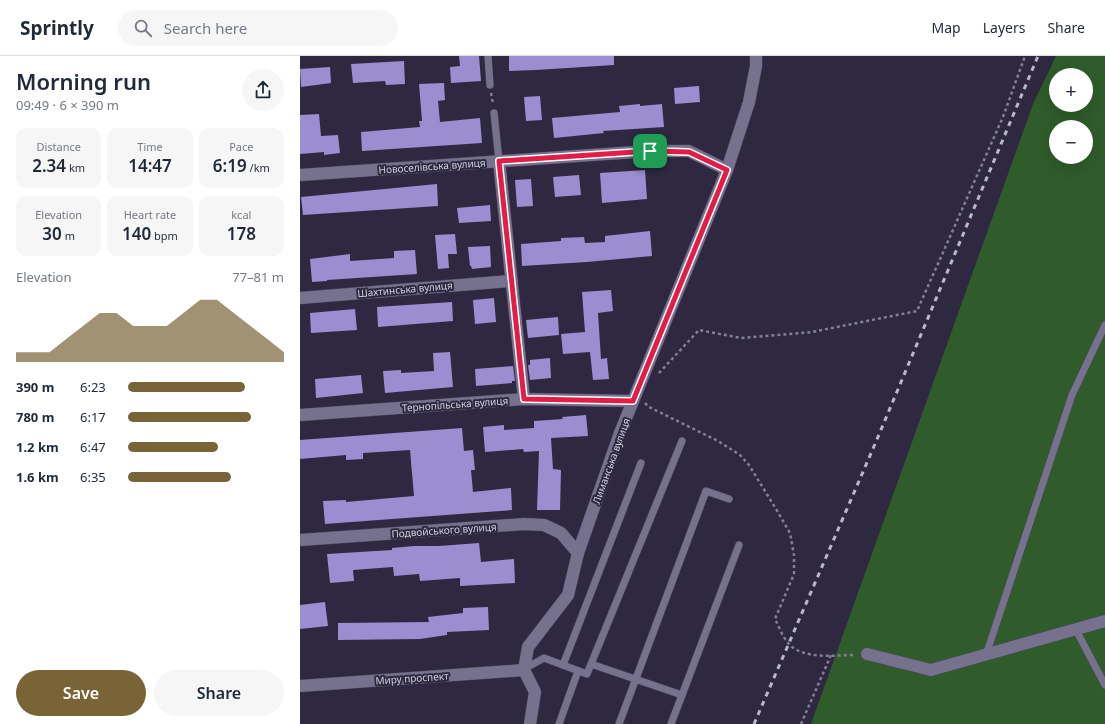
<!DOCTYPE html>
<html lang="en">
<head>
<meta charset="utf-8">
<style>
  body { margin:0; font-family:"Noto Sans",sans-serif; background:#f6f6f7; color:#1f2937; height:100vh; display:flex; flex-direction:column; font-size:15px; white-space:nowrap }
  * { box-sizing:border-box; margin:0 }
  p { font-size:13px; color:#747a83 }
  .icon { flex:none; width:22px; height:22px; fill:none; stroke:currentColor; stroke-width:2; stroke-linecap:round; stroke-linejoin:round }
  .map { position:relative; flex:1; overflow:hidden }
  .side { display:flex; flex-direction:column; background:#fff; width:300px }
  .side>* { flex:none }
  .tools { position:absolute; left:749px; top:12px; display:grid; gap:8px }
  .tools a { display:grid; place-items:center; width:44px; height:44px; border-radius:50%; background:#fff; box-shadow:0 4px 16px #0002; font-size:20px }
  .pin { position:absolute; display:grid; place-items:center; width:34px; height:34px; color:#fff; margin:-17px; border-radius:8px; box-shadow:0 2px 6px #0006 }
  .round { display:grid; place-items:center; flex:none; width:42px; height:42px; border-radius:21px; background:#f6f6f7 }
  .headline { display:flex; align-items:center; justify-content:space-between; height:68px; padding:0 16px }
  h1 { font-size:22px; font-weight:600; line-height:30px }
  .stats { display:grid; grid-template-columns:repeat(3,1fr); gap:6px; height:68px; padding:4px 16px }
  .stats div { display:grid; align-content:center; border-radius:10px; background:#f6f6f7; text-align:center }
  .stats b { font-size:17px; font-weight:600 }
  .stats small { font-size:11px; font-weight:400 }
  .stats p { font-size:11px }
  .chart { height:112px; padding:8px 16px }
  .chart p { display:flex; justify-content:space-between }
  .chart svg { width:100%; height:72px; margin-top:4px; fill:#796437; opacity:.7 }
  .cta { display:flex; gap:8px; margin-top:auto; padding:8px 16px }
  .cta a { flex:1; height:46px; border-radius:24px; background:#796437; color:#fff; font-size:16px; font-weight:600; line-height:46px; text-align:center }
  .cta a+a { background:#f6f6f7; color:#1f2937 }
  ul { padding:0 16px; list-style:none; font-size:13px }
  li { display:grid; grid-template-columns:64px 48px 1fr; align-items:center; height:30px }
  li i { height:10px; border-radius:5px; background:#796437 }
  header { display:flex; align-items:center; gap:24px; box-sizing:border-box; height:56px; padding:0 20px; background:#fff; border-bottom:1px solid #e0e1e3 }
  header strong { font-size:19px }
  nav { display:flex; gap:22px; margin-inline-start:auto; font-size:14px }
  .search { width:280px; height:36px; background:#f6f6f7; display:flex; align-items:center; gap:10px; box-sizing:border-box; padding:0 14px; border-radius:22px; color:#747a83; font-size:15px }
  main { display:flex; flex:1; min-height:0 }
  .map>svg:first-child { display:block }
</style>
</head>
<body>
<header>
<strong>Sprintly</strong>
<div class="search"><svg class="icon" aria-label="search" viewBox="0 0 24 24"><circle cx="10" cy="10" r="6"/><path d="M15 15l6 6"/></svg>Search here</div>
<nav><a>Map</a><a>Layers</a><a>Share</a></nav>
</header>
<main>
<section class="side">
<div class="headline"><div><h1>Morning run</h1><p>09:49 · 6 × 390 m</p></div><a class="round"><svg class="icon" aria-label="share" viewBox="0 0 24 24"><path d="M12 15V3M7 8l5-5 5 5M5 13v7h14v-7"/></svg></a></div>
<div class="stats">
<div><p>Distance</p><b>2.34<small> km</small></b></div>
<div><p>Time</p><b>14:47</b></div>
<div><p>Pace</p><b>6:19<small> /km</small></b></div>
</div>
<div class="stats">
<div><p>Elevation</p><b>30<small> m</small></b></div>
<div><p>Heart rate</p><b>140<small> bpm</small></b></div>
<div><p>kcal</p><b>178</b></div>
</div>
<div class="chart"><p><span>Elevation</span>77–81 m</p>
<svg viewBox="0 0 160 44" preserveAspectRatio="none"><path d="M0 44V38L10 38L20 38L30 30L40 22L50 14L60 14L70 22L80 22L90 22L100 14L110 6L120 6L130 14L140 22L150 30L160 38V44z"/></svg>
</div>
<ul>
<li><b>390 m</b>6:23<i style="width:75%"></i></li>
<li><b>780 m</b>6:17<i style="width:79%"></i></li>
<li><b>1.2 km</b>6:47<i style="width:58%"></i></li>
<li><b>1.6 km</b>6:35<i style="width:66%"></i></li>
</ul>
<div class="cta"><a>Save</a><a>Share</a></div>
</section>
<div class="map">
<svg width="805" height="668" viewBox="0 0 805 668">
  <rect width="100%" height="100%" fill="#2e2941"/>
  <path fill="#2f5c2a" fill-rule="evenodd" d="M756,0H805V668H511L733,48ZM756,19H786V49H756ZM756,71H786V101H756Z"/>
  <g fill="#9a8dd0">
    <path d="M159,0H179L181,25L151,27L150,11L160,10Z"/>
    <path d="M209,0H314V9L236,14L209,15Z"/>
    <path d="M104,5L105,28L86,29L85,25L53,27L51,8Z"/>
    <path d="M30,11L31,27L1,31L0,13Z"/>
    <path d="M144,27L145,44L138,45L140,66L180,62L182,87L62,95L61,76L120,71L119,65H122L119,28Z"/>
    <path d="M399,30L400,46L375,48L374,32Z"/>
    <path d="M240,40L242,64L226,65L224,41Z"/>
    <path d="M340,48V50L362,48L364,71L303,75L304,77L254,82L252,62L320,56L319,50Z"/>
    <path d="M19,58L21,80L38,79L40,97L24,99V96L0,98V59Z"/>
    <path d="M345,114L347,143L302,147L300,117Z"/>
    <path d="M279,119L281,139L255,141L253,121Z"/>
    <path d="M231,123L233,150L217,151L215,124Z"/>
    <path d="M137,128L138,150L3,159L1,141Z"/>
    <path d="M190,149L191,165L159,167L157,152Z"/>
    <path d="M350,175L352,200L287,206L222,210L221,188L261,185V182L284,181L285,187L305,186V180Z"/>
    <path d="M155,178L157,198H148L149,212L138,213L135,179Z"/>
    <path d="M190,190L191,211L172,213L171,210H170L168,191Z"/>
    <path d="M115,194L117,218L27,224V225L12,226L10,203L50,198V205L94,202V195Z"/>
    <path d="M311,234L313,255L298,257L301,303L307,302L309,323L293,324L290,296L263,298L261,278L285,276L282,236Z"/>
    <path d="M194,242L196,266L175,268L173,244Z"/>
    <path d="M152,246L153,265L78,271L77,251Z"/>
    <path d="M55,253L57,274L11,277L10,257Z"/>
    <path d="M258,261L259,279L228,282L226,264Z"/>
    <path d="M150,296L153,331L85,337L83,315L101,314V317L134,315L133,297Z"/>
    <path d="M250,302L251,322L230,324L228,309H230V304Z"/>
    <path d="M213,310L215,325H212V327L176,330L175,313Z"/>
    <path d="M61,319L63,337L16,342L15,323Z"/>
    <path d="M286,359L288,380L251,382L253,413L261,414L260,454H237L239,395L224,396L223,393L185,396L183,371L204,369V374L234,372V365L263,363L262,361Z"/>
    <path d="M162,372L164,395L173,394L175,414H171L173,436L211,432L212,454L25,468L23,445L46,444V446L114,440L110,394L63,397V403L46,404V399L0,403V384Z"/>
    <path d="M179,487L181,506L214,503L215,527L160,530V522L120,525L119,518L94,520L93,511L53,514L54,525L30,527L27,498L92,494V492L114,490H139Z"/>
    <path d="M25,546L28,570L0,573V549Z"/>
    <path d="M188,551L189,574L147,576V579L120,583L38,584V567L129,566L128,561L163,557V552Z"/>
  </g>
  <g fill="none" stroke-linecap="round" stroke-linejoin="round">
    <defs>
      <g id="lane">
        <path d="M188,0L190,29"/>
        <path d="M194,57L199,105"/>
        <path d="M776,574L805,629"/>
        <path d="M686,599L772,339L805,269"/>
        <path d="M291,608L382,639"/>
        <path d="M263,609L341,407"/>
        <path d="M224,613L244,602L287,618L382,385"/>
        <path d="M259,668L278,615"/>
        <path d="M319,668L406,435L429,443"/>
        <path d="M371,668L439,489"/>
      </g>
      <g id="street">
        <path d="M199,105L224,343"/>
        <path d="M0,119L350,95H389L427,114"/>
        <path d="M0,242L211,225"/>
        <path d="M0,359L224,343L333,345"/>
        <path d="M0,484L224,468L244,469L261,477L278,497"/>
        <path d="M567,598L631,614L805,565"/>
        <path d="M0,630L224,614"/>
        <path d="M230,668L235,636L224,614L228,591L268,539L278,497L320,377L427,114L449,46L456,10V0"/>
      </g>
    </defs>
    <use href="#lane" stroke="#4b465b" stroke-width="8"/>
    <use href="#street" stroke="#4b465b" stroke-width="13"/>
    <g stroke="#848094" stroke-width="2.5" stroke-dasharray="3 3" stroke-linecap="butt">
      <path d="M191,37L193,48"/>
      <path d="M359,317L399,274L441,282L512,276L617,255L703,61L725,0"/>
      <path d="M345,347L349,351L418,385L440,399L449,409L476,453L490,477L494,499V518L475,563C479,571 483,582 489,588C504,604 535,599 555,599"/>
      <path d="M501,668L531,599"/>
    </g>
    <use href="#lane" stroke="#76718d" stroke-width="7"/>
    <use href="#street" stroke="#76718d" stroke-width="12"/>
    <path stroke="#bab8c8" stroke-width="3" stroke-dasharray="5 5" stroke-linecap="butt" d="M454,668L575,388L738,0"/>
  </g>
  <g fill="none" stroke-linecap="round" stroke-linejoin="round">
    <defs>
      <path id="route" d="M350,95L389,96L427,114L333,345L224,343L199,105Z"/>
    </defs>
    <use href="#route" stroke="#fff" stroke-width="8"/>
    <use href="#route" stroke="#e11d48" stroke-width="5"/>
  </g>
  <g text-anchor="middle" stroke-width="4" stroke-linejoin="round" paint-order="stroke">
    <g font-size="10" fill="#d2d0df" stroke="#2e2941">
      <text transform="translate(132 110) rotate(-4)" y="4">Новоселівська вулиця</text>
      <text transform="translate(105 233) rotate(-5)" y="4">Шахтинська вулиця</text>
      <text transform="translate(155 348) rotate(-4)" y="4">Тернопільська вулиця</text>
      <text transform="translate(311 405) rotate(-70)" y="4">Лиманська вулиця</text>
      <text transform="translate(144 474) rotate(-4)" y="4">Подвойського вулиця</text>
      <text transform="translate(112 622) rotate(-4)" y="4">Миру проспект</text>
    </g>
  </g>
</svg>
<div class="tools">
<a>+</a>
<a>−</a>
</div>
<div class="pin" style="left:350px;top:95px;background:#1e9e55"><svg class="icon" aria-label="arrive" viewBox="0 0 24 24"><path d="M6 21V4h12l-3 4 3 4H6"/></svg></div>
</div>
</main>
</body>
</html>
